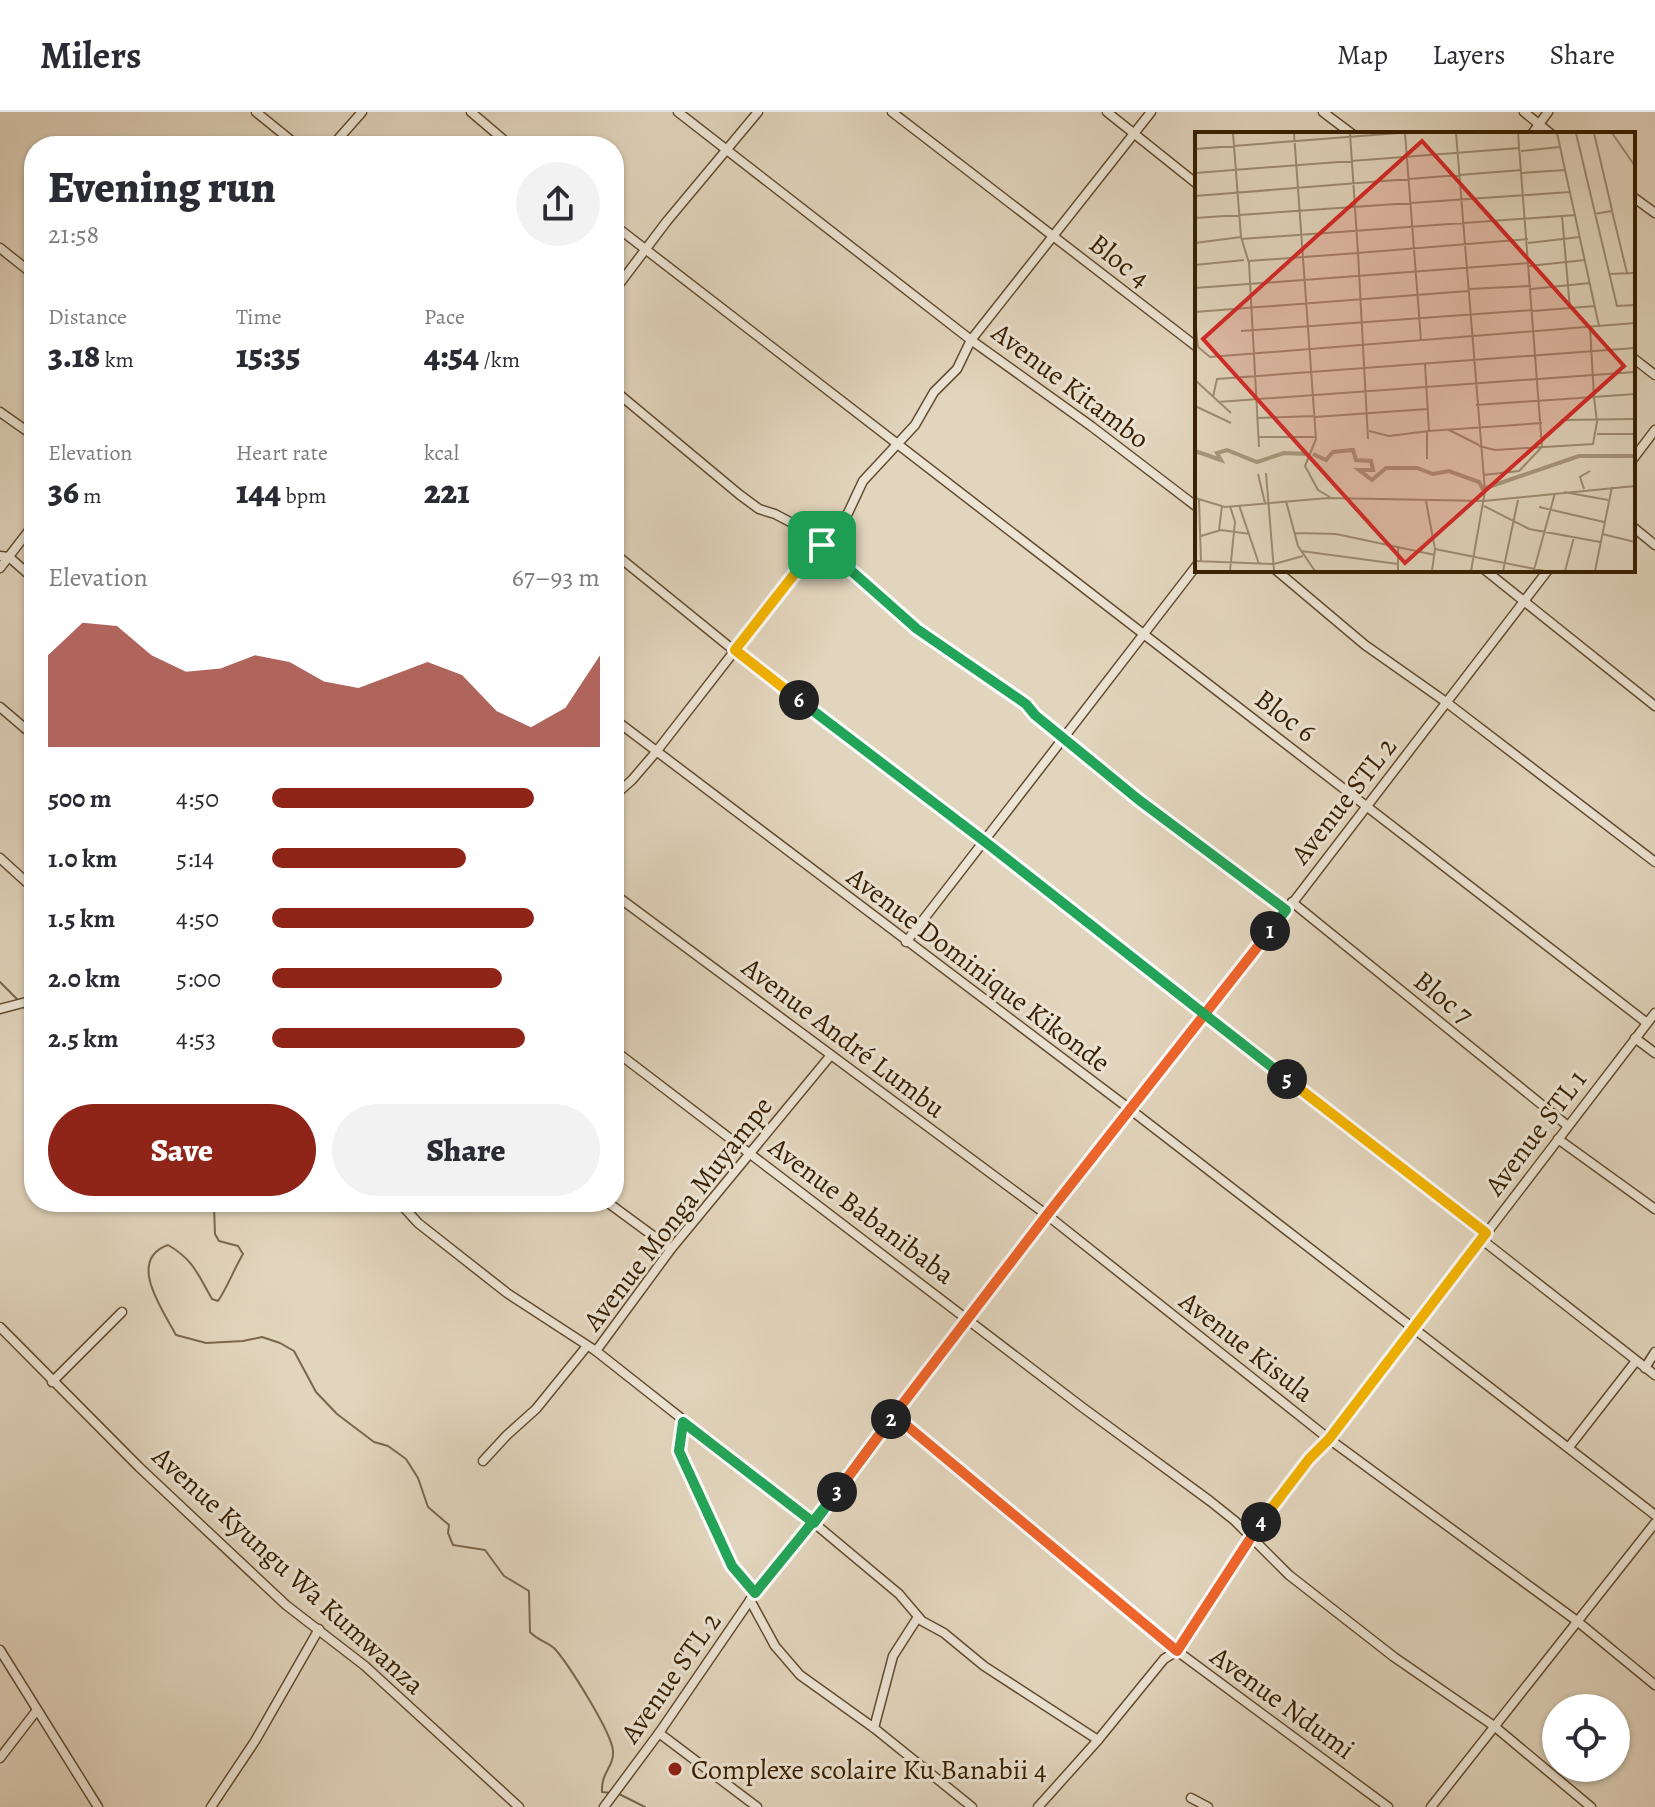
<!DOCTYPE html>
<html lang="en">
<head>
<meta charset="utf-8">
<style>
  body { margin:0; font-family:Alegreya,serif; background:#f2f2f3; color:#2b2b33; height:100vh; display:flex; flex-direction:column; font-size:30px; white-space:nowrap }
  * { box-sizing:border-box; margin:0 }
  p { font-size:26px; color:#7c7c81 }
  .icon { flex:none; width:44px; height:44px; fill:none; stroke:currentColor; stroke-width:2; stroke-linecap:round; stroke-linejoin:round }
  .map { position:relative; flex:1; overflow:hidden }
  .details { position:absolute; left:24px; top:24px; width:600px; height:1076px; display:flex; flex-direction:column; background:#fff; border-radius:32px; box-shadow:0 2px 6px #0004 }
  .details>* { flex:none }
  .fabs { position:absolute; left:1542px; top:1582px; display:grid; gap:16px }
  .fabs a { display:grid; place-items:center; width:88px; height:88px; border-radius:50%; background:#fff; box-shadow:0 2px 6px #0004; font-size:40px }
  .pin { position:absolute; display:grid; place-items:center; width:68px; height:68px; color:#fff; margin:-34px; border-radius:16px; box-shadow:0 4px 12px #0006 }
  .km { position:absolute; width:40px; height:40px; margin:-20px; border-radius:50%; background:#222; color:#fff; font-size:22px; line-height:40px; text-align:center }
  .round { display:grid; place-items:center; flex:none; width:84px; height:84px; border-radius:42px; background:#f2f2f3 }
  .summary { display:flex; align-items:center; justify-content:space-between; height:136px; padding:0 24px }
  h1 { font-size:44px; font-weight:800; line-height:60px }
  .figures { display:grid; grid-template-columns:repeat(3,1fr); gap:12px; height:136px; padding:8px 24px }
  .figures div { display:grid; align-content:center }
  .figures b { font-size:34px; font-weight:800 }
  .figures small { font-size:22px; font-weight:400 }
  .figures p { font-size:22px }
  .chart { height:224px; padding:16px 24px }
  .chart p { display:flex; justify-content:space-between }
  .chart svg { width:100%; height:144px; margin-top:8px; fill:#8f2418; opacity:.7 }
  .button { display:flex; gap:16px; margin-top:auto; padding:16px 24px }
  .button a { flex:1; height:92px; border-radius:48px; background:#8f2418; color:#fff; font-size:32px; font-weight:800; line-height:92px; text-align:center }
  .button a+a { background:#f2f2f3; color:#2b2b33 }
  ul { padding:0 24px; list-style:none; font-size:26px }
  li { display:grid; grid-template-columns:128px 96px 1fr; align-items:center; height:60px }
  li i { height:20px; border-radius:10px; background:#8f2418 }
  header { display:flex; align-items:center; gap:48px; box-sizing:border-box; height:112px; padding:0 40px; background:#fff; border-bottom:2px solid #e1e1e2 }
  header strong { font-size:38px }
  nav { display:flex; gap:44px; margin-inline-start:auto; font-size:28px }
  .map>svg:first-child { display:block }
</style>
</head>
<body>
<header>
<strong>Milers</strong>
<nav><a>Map</a><a>Layers</a><a>Share</a></nav>
</header>
<div class="map">
<svg width="1655" height="1695" viewBox="0 0 1655 1695">
  <rect width="100%" height="100%" fill="#e2d5bd"/>
  <filter id="stains"><feTurbulence type="fractalNoise" baseFrequency=".0025" numOctaves="4"/><feColorMatrix values="0 0 0 0 .2 0 0 0 0 .09 0 0 0 0 .02 0 0 0 .5 -.17"/></filter>
  <radialGradient id="worn" r=".72"><stop offset=".6" stop-color="#630" stop-opacity="0"/><stop offset="1" stop-color="#630" stop-opacity=".3"/></radialGradient>
  <g fill="none" stroke-linecap="round" stroke-linejoin="round">
    <g stroke="#7b674b" stroke-width="2">
      <path d="M0,870L19,889"/>
      <path d="M23,894L34,906"/>
      <path d="M206,1090L214,1095L215,1122L219,1129L238,1134L243,1142C234,1157 228,1174 218,1189L212,1187C198,1163 194,1148 168,1133C126,1148 163,1198 176,1223L206,1231L243,1229L262,1225L280,1231L294,1239L316,1280L337,1302L374,1330L388,1334L406,1347L418,1366L428,1395L449,1413L448,1421L453,1433L485,1438L504,1464L529,1479L530,1520C537,1528 548,1530 555,1537C569,1553 612,1621 613,1639C614,1656 601,1659 602,1680L611,1681"/>
      <path d="M617,1681L645,1695"/>
    </g>
    <defs>
      <g id="minor">
        <path d="M256,0L298,34"/>
        <path d="M471,0L511,34"/>
        <path d="M892,0L1197,235"/>
        <path d="M1107,0L1197,72"/>
        <path d="M1151,0L971,228L1091,314L1197,395"/>
        <path d="M1323,0L1352,22"/>
        <path d="M1524,0L1551,22"/>
        <path d="M1532,22L1548,0"/>
        <path d="M332,34L362,0"/>
        <path d="M1633,85L1655,101"/>
        <path d="M614,113L1647,911"/>
        <path d="M0,136L34,163"/>
        <path d="M614,179L667,109L758,0"/>
        <path d="M1633,246L1655,263"/>
        <path d="M614,278L740,383L759,397L775,402L792,411L822,433L917,517L1026,592L1035,603L1139,688L1286,798"/>
        <path d="M0,300L34,324"/>
        <path d="M1633,347L1655,318"/>
        <path d="M1633,415L1655,433"/>
        <path d="M614,441L758,558L984,729L1486,1121"/>
        <path d="M0,444L9,445L34,467"/>
        <path d="M0,456L34,412"/>
        <path d="M1276,458L1365,533L1446,590L1655,750"/>
        <path d="M1485,458L1655,594"/>
        <path d="M0,595L34,624"/>
        <path d="M614,607L1131,998L1655,1403"/>
        <path d="M614,684L632,668L656,640L785,474L848,401L863,369L915,313L934,280L957,257L971,228L678,0"/>
        <path d="M0,746L34,777"/>
        <path d="M614,782L1047,1103L1329,1327L1577,1509L1655,1573"/>
        <path d="M1292,790L1568,1014"/>
        <path d="M906,830L1197,453"/>
        <path d="M0,897L34,888"/>
        <path d="M1635,926L1655,941"/>
        <path d="M614,938L1082,1295L1210,1389L1235,1409L1289,1463L1394,1545L1494,1614L1591,1695"/>
        <path d="M831,943L671,1137L596,1239L814,1411L899,1482L922,1509L944,1521L984,1554L1098,1628"/>
        <path d="M1558,1027L1655,1097"/>
        <path d="M399,1090L418,1111L507,1181L596,1239"/>
        <path d="M607,1090L671,1137"/>
        <path d="M1481,1127L1655,1263"/>
        <path d="M0,1215L139,1355L286,1493L365,1554L519,1695"/>
        <path d="M1645,1256L1655,1240"/>
        <path d="M52,1270L122,1200"/>
        <path d="M894,1303L1177,1539L1388,1695"/>
        <path d="M683,1310L679,1339L732,1454L755,1481"/>
        <path d="M1569,1335L1636,1249"/>
        <path d="M483,1349L507,1323L536,1297L587,1234"/>
        <path d="M750,1488L775,1534L800,1563L874,1616L972,1695"/>
        <path d="M0,1538L98,1695"/>
        <path d="M874,1616L893,1544L918,1505"/>
        <path d="M659,1621L757,1695"/>
        <path d="M0,1646L37,1598"/>
        <path d="M1191,1686L1208,1695"/>
        <path d="M211,1695L255,1629L319,1517"/>
        <path d="M604,1695L659,1621L755,1481L814,1411L1047,1103L1206,904L1548,458"/>
        <path d="M1038,1695L1098,1628L1164,1547L1177,1539C1224,1466 1267,1389 1329,1327L1655,901"/>
        <path d="M1431,1695L1655,1411"/>
      </g>
    </defs>
    <use href="#minor" stroke="#624c30" stroke-width="11"/>
    <use href="#minor" stroke="#ece4d4" stroke-width="8"/>
  </g>
  <g fill="none" stroke-linecap="round" stroke-linejoin="round">
    <defs>
      <path id="split-1" d="M822,433L917,517L1026,592L1035,603L1139,688L1286,798L1270,819"/>
      <path id="split-2" d="M891,1307L1047,1103L1270,819"/>
      <path id="split-3" d="M837,1380L755,1481L732,1454L679,1339L683,1310L814,1411L891,1307"/>
      <path id="split-4" d="M837,1380L894,1303L1177,1539L1261,1410"/>
      <path id="split-5" d="M1261,1410L1309,1347L1329,1327L1486,1121L1287,967"/>
      <path id="split-6" d="M799,588L984,729L1287,967"/>
      <path id="split-7" d="M799,588L735,538L796,460L822,433"/>
    </defs>
    <use href="#split-1" stroke="#fff" stroke-width="16"/>
    <use href="#split-2" stroke="#fff" stroke-width="16"/>
    <use href="#split-3" stroke="#fff" stroke-width="16"/>
    <use href="#split-4" stroke="#fff" stroke-width="16"/>
    <use href="#split-5" stroke="#fff" stroke-width="16"/>
    <use href="#split-6" stroke="#fff" stroke-width="16"/>
    <use href="#split-7" stroke="#fff" stroke-width="16"/>
    <use href="#split-1" stroke="#22a559" stroke-width="10"/>
    <use href="#split-2" stroke="#f0652b" stroke-width="10"/>
    <use href="#split-3" stroke="#22a559" stroke-width="10"/>
    <use href="#split-4" stroke="#f0652b" stroke-width="10"/>
    <use href="#split-5" stroke="#f5b400" stroke-width="10"/>
    <use href="#split-6" stroke="#22a559" stroke-width="10"/>
    <use href="#split-7" stroke="#f5b400" stroke-width="10"/>
  </g>
  <circle fill="#8f2418" stroke="#ece4d4" stroke-width="3" cx="675" cy="1657" r="8"/>
  <g text-anchor="middle" stroke-width="6" stroke-linejoin="round" paint-order="stroke">
    <g font-size="28" fill="#371f01" stroke="#ece4d4">
      <text transform="translate(1120 148) rotate(38)" y="10">Bloc 4</text>
      <text transform="translate(1071 273) rotate(37)" y="10">Avenue Kitambo</text>
      <text transform="translate(1286 603) rotate(37)" y="10">Bloc 6</text>
      <text transform="translate(1343 688) rotate(-52)" y="10">Avenue STL 2</text>
      <text transform="translate(979 857) rotate(37)" y="10">Avenue Dominique Kikonde</text>
      <text transform="translate(1444 885) rotate(39)" y="10">Bloc 7</text>
      <text transform="translate(844 925) rotate(37)" y="10">Avenue André Lumbu</text>
      <text transform="translate(1535 1020) rotate(-53)" y="10">Avenue STL 1</text>
      <text transform="translate(862 1098) rotate(37)" y="10">Avenue Babanibaba</text>
      <text transform="translate(677 1101) rotate(-52)" y="10">Avenue Monga Muyampe</text>
      <text transform="translate(1247 1234) rotate(38)" y="10">Avenue Kisula</text>
      <text transform="translate(289 1458) rotate(42)" y="10">Avenue Kyungu Wa Kumwanza</text>
      <text transform="translate(670 1565) rotate(-55)" y="10">Avenue STL 2</text>
      <text transform="translate(1283 1590) rotate(36)" y="10">Avenue Ndumi</text>
    </g>
    <g font-size="28" fill="#371f01" stroke="#ece4d4" text-anchor="start">
      <text x="691" y="1667">Complexe scolaire Ku Banabii 4</text>
    </g>
  </g>
  <g transform="translate(1195 20)">
    <rect width="440" height="440" fill="#e2d5bd"/>
    <path fill="none" stroke="#a8977d" stroke-width="4" d="M0,319L26,328L22,321L32,318L62,330L89,321L112,322M118,322L131,328L138,320L158,318L161,328L176,329L178,338H164L177,348L191,336H222L238,342L254,339L284,350L288,357L384,324H440"/>
    <path fill="none" stroke="#9e8c72" stroke-width="2" d="M38,1L46,105L54,131L64,315M99,1L121,307L110,334L123,358L135,365M155,1L163,121L333,107M210,1L226,208M261,1L290,359L276,439M362,1L404,194M381,1L422,174L440,173M399,1L417,78M417,1L440,34M0,17L204,1M326,19L364,15M0,41L325,16M327,41L370,38M0,64L327,38M399,82L417,79L432,141M367,84L375,177M0,86L375,60M46,107L381,83M0,111L46,105M333,111L385,105M53,129L163,121L173,307M0,133L49,128M334,134L390,128M414,142L440,141M0,156L334,131M273,157L336,154M336,157L395,151M338,179L400,174M0,180L273,159M0,189L3,215L15,225L440,191M395,195L399,265L440,262M46,199L338,178M230,232L234,299L347,291M0,248L36,281M18,265L22,247L440,216M23,270L440,240M281,273L399,265L402,290L398,312L300,318L284,314M0,274L36,291M120,285L232,277M63,286L120,284M366,288L440,287M254,298L284,313M174,299L194,304L234,299M402,302H440M63,305H121M232,327V300M71,341L79,439M63,342L70,371M288,343L324,339L347,315L323,1M389,357L385,345L395,339M369,360L413,368M0,366L30,375L133,366L289,369L440,354M4,368L6,429M91,369L103,414L120,439M231,369L240,417L237,439M44,373L64,432M289,374L334,397L405,410M344,375L409,390M24,398L27,374M100,401L141,402L240,423M407,402L440,410M6,404L26,398L55,402M240,417L350,439M106,419L203,432M0,429L79,432L108,424M339,438L360,361M35,439L40,390L35,374M203,439V414M308,439L323,368M370,439L379,405M400,439L417,355"/>
    <path fill="#d62828" fill-opacity="0.15" stroke="#d62828" stroke-width="4" d="M227,9L429,234L210,431L8,207Z"/>
    <rect width="440" height="440" fill="none" stroke="#371f01" stroke-width="4"/>
  </g>
  <rect width="100%" height="100%" filter="url(#stains)"/>
  <rect width="100%" height="100%" fill="url(#worn)"/>
</svg>
<div class="fabs">
<a><svg class="icon" aria-label="locate" viewBox="0 0 24 24"><circle cx="12" cy="12" r="6"/><path d="M12 2v4M12 18v4M2 12h4M18 12h4"/></svg></a>
</div>
<div class="pin" style="left:822px;top:433px;background:#1e9e55"><svg class="icon" aria-label="arrive" viewBox="0 0 24 24"><path d="M6 21V4h12l-3 4 3 4H6"/></svg></div>
<b class="km" style="left:1270px;top:819px">1</b>
<b class="km" style="left:891px;top:1307px">2</b>
<b class="km" style="left:837px;top:1380px">3</b>
<b class="km" style="left:1261px;top:1410px">4</b>
<b class="km" style="left:1287px;top:967px">5</b>
<b class="km" style="left:799px;top:588px">6</b>
<section class="details">
<div class="summary"><div><h1>Evening run</h1><p>21:58</p></div><a class="round"><svg class="icon" aria-label="share" viewBox="0 0 24 24"><path d="M12 15V3M7 8l5-5 5 5M5 13v7h14v-7"/></svg></a></div>
<div class="figures">
<div><p>Distance</p><b>3.18<small> km</small></b></div>
<div><p>Time</p><b>15:35</b></div>
<div><p>Pace</p><b>4:54<small> /km</small></b></div>
</div>
<div class="figures">
<div><p>Elevation</p><b>36<small> m</small></b></div>
<div><p>Heart rate</p><b>144<small> bpm</small></b></div>
<div><p>kcal</p><b>221</b></div>
</div>
<div class="chart"><p><span>Elevation</span>67–93 m</p>
<svg viewBox="0 0 160 44" preserveAspectRatio="none"><path d="M0 44V16L10 6L20 7L30 16L40 21L50 20L60 16L70 18L80 24L90 26L100 22L110 18L120 22L130 33L140 38L150 32L160 16V44z"/></svg>
</div>
<ul>
<li><b>500 m</b>4:50<i style="width:80%"></i></li>
<li><b>1.0 km</b>5:14<i style="width:59%"></i></li>
<li><b>1.5 km</b>4:50<i style="width:80%"></i></li>
<li><b>2.0 km</b>5:00<i style="width:70%"></i></li>
<li><b>2.5 km</b>4:53<i style="width:77%"></i></li>
</ul>
<div class="button"><a>Save</a><a>Share</a></div>
</section>
</div>
</body>
</html>
